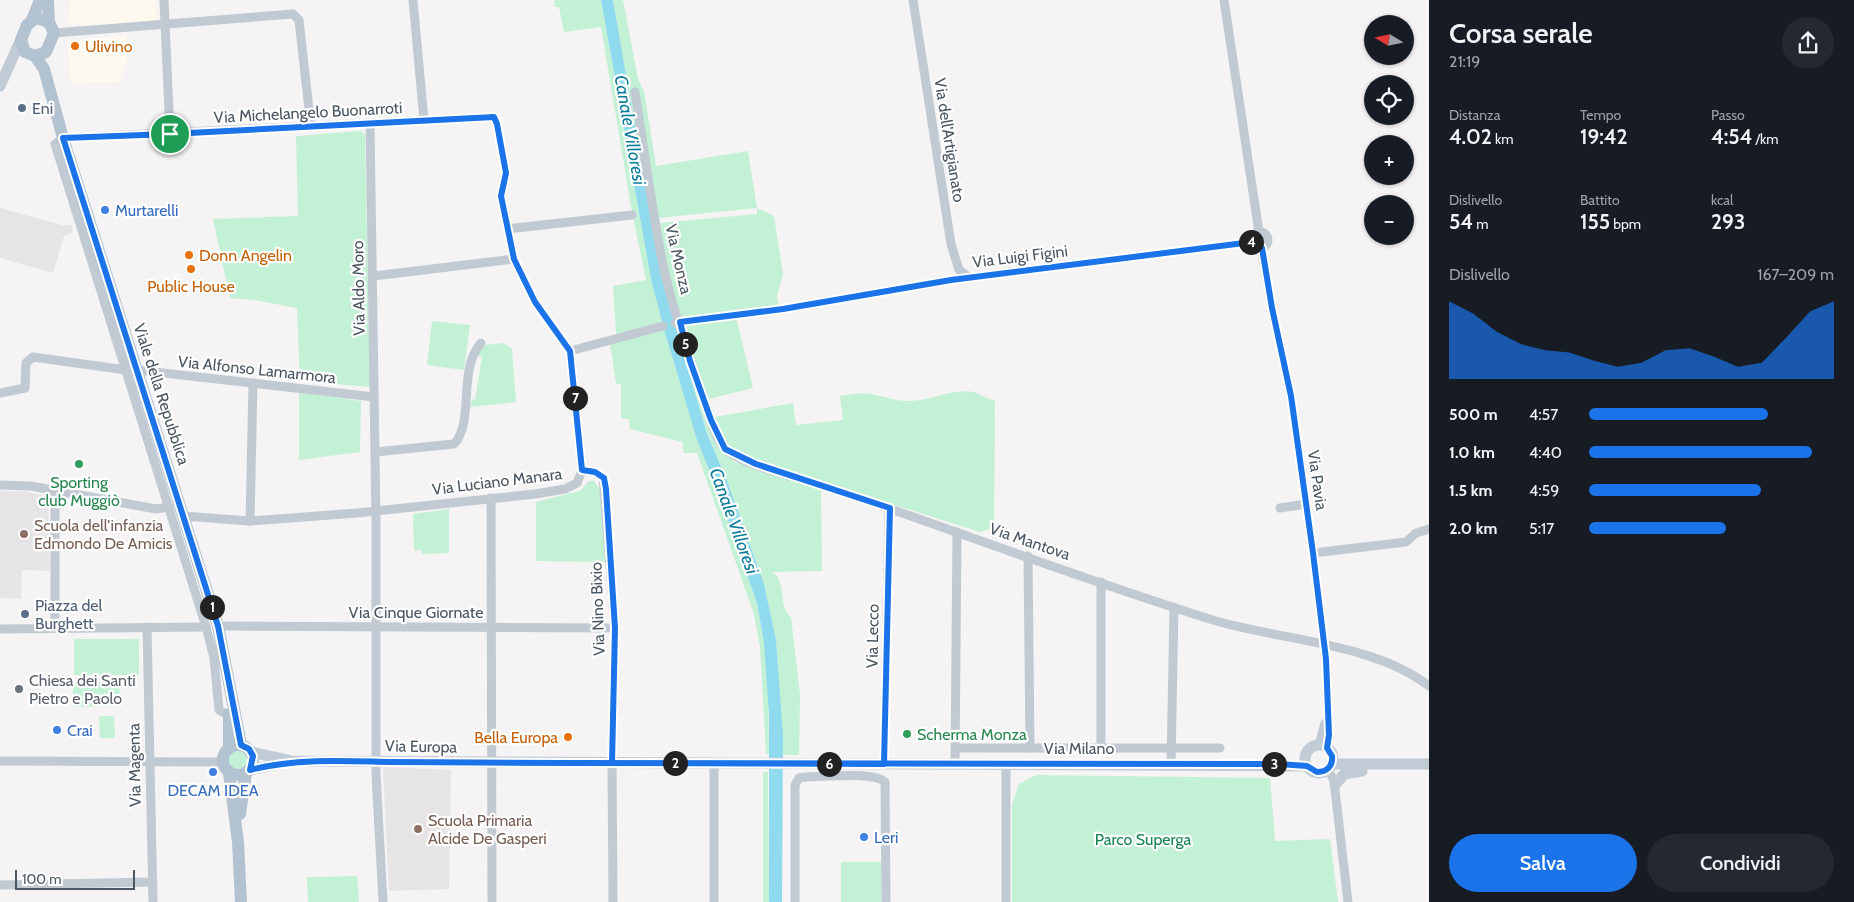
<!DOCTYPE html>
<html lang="it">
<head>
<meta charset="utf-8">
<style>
  body { margin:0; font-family:Cabin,sans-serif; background:#242831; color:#f1f3f6; height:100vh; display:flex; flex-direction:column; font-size:19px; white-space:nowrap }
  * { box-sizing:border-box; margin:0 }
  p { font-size:16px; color:#9ea1a6 }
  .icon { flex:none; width:28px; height:28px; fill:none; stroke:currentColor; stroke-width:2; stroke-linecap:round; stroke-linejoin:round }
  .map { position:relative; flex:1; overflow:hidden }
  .drawer { display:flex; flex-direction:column; background:#171b24; width:425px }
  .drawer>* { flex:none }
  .needle { width:32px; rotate:280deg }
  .fabs { position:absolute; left:1364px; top:15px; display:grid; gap:10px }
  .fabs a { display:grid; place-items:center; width:50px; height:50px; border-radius:50%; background:#171b24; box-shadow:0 1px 4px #0004; font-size:25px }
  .scale { position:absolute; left:15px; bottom:12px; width:120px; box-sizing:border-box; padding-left:5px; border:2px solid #4a5661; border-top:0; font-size:14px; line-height:18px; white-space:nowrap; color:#4a5661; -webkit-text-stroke:4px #fff; paint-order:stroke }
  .pin { position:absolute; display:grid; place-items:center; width:42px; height:42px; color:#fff; margin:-21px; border:2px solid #fff; border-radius:50%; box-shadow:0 1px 5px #0007 }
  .km { position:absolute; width:25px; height:25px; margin:-12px; border-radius:50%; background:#222; color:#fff; font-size:14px; line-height:25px; text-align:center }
  .round { display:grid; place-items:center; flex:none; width:52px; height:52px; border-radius:26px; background:#242831 }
  .summary { display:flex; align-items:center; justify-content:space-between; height:85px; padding:0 20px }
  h1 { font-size:28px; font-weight:600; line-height:38px }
  .metrics { display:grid; grid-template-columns:repeat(3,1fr); gap:8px; height:85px; padding:5px 20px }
  .metrics div { display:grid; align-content:center }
  .metrics b { font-size:21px; font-weight:600 }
  .metrics small { font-size:14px; font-weight:400 }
  .metrics p { font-size:14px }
  .chart { height:140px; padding:10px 20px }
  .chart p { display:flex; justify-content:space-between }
  .chart svg { width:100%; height:90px; margin-top:5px; fill:#1a73e8; opacity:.7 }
  .cta { display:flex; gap:10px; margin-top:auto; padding:10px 20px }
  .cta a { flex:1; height:58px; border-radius:30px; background:#1a73e8; color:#fff; font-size:20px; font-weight:600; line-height:58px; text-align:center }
  .cta a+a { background:#242831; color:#f1f3f6 }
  ul { padding:0 20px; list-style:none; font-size:16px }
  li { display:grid; grid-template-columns:80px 60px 1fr; align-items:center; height:38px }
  li i { height:12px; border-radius:6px; background:#1a73e8 }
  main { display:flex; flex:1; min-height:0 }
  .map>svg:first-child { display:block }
</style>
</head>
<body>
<main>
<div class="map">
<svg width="1429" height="902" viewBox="0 0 1429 902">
  <rect width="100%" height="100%" fill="#f5f3f3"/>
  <g fill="#fdf9ef">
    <path d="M71,0H156L157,20L82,28L81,24L67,25Z"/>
    <path d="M126,36L128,57L119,82L71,83L67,40Z"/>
  </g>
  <g fill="#e6e4e5">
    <path d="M0,208L62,225H72L73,233L64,236L53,273L0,258Z"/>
    <path d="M0,491H24L48,497L50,571L22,570L21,599L0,598Z"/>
    <path d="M383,767L451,770L449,889L389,891Z"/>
  </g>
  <g fill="#c3f1d5" fill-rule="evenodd">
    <path d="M554,0H601L651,279L663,326L697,440L715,484L757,603L764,643L768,687L769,754H766L760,647L754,614L697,453H684L682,442L630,429L629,419L621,418V385L616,383L610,344L659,331L656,324L616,334L613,286L646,280L632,212L601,27L564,32L559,7H555Z"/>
    <path d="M613,0H623L638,79L644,91L656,166L748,151L757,208L774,216L783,274L777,296L779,307L736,317L753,388L709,399L715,417L793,403L796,425L843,420L840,396C850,394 861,392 871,394C884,396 895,401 909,401C930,401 953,388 974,392C980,394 987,399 995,401L994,528L980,532L757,461L727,447L734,462L821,490L822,571L772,572C788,582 777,606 791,617L800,694L799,755H783L776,640L764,584L726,478L707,434L661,276ZM757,208V214L660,223L659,218Z"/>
    <path d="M361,131L365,135L370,387L300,381L297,308L254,300L230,298L213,219L298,216L296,136Z"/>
    <path d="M432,321L470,325L464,370L427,365Z"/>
    <path d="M504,343L512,349L516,402L470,407L472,399L475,400L482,357L476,356L485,345Z"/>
    <path d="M299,392L361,401L360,452L299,460Z"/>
    <path d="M589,481H594L601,491L606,562L536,561V502L580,491Z"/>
    <path d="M449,509V553L422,554V550L414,551L413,514Z"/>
    <rect x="74" y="639" width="65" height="36"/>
    <path d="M119,681L120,706L73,707V682Z"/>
    <path d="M99,716H114L115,738H100Z"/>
    <circle cx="238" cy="760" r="9"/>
    <path d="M763,772H768L769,902H763Z"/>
    <path d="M1036,775L1270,778L1275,841L1330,839L1338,902H1012V804L1019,784Z"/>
    <rect x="841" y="862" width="40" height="40"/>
    <path d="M357,876L359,902H308L307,877Z"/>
  </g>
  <path fill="#90daee" d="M601,0H613L661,276L707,434L726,478L764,584L776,640L783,735L782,902H769V715L764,643L757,603L715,484L697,440L663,326L651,279Z"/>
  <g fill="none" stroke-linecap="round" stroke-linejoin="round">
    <g stroke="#c1cad2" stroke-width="9">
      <path d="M164,0L170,134"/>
      <path d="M413,0L424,120"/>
      <path d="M913,0L951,244L959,270L970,278"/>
      <path d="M1224,0L1259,232"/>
      <path d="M54,33L293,14L299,20L311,127"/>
      <path d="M635,92C644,148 651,204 662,260C671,304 686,348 701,390C707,408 712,434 725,449C738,464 809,481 831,488C958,532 1085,580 1213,620C1279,640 1374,643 1429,686"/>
      <path d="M370,124L376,521V774L383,902"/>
      <path d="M507,229L632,215"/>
      <circle cx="1260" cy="240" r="8"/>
      <path d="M1261,248L1272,309L1291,396L1313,553L1326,659L1329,735L1327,748"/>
      <path d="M374,276L514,259"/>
      <path d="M675,323L783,309L951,280L1252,242"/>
      <path d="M570,351L663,326"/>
      <path d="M137,370L374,397"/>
      <path d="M0,393L25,388L26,363L33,357L126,370"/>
      <path d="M375,452L454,444C475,422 457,370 481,343"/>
      <path d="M582,471L595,472L603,478L615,628L612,763L613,902"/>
      <path d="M0,485L31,486L156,509L169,507"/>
      <path d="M491,498L492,902"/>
      <path d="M1280,508L1306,504"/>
      <path d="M183,516L250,521L357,513L535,494L565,489L577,483L582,471L570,351L535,302L514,259L501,196L506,173L497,124L494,117L63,138L55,144L206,627L214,658L219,710L229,716"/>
      <path d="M250,521L253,383"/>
      <path d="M1313,553L1406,542L1416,533L1429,529"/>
      <path d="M1028,556L1030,748"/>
      <path d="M218,626L615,628"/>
      <path d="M147,627L153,902"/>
      <path d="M55,628V492"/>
      <path d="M0,629L206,627"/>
      <path d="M1319,745L1325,723"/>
      <path d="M956,748H1220"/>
      <path d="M1101,748V582"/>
      <path d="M0,761L223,762"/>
      <path d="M884,764L889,508"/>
      <path d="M955,764L957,532"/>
      <path d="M1171,764L1174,607"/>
      <path d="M1328,769L1334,781L1348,902"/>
      <path d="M0,885L153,882"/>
      <path d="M714,902V763"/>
      <path d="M795,902V785L799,778L805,777C824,777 872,771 885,782L886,902"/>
      <path d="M1006,902V764"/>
    </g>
    <g stroke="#c1cbd6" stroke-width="11">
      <path d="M0,86L22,37"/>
      <circle cx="1319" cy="759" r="14"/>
      <path d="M251,752L292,761L1307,766"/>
      <path d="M1331,764H1429"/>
      <path d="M250,770L283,763"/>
      <path d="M1335,785L1344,774L1362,771"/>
    </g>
    <g stroke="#b3c2d1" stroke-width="12">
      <path d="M48,0L49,22"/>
      <path d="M36,18L49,22L54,33L46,52L35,56L25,52L21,40L27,25Z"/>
      <path d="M32,20L40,0"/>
      <path d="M35,56L44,69L63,138L218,626L241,745"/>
      <circle cx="238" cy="760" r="15"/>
      <path d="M229,748V714"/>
      <path d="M229,773L238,842L241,902"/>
      <path d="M240,814L246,773"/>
    </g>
  </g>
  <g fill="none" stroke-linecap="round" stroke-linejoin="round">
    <defs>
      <path id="route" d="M170,134L63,138L218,626L241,745L249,749L253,756L250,770C296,758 342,761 389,762C449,762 510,763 570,763C807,764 1043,764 1279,764L1307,766L1317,772C1328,772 1333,765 1332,756L1327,748L1329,735L1326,659L1313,553L1291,396L1272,308L1262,248L1254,246L1252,242L951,280L783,309L680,322L690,361L711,420L725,449L756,464L890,508L884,764C793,764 703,763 612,763L615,628L606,489L604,478L595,472L582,470L570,351L535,302L514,259L501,196L506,173L497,124L494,117L170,134"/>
    </defs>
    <use href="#route" stroke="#fff" stroke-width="10"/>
    <use href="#route" stroke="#1a73e8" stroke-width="6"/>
  </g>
  <g fill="#e8710a" stroke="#fff" stroke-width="2">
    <circle cx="75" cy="46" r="5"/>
    <circle cx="189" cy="255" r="5"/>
    <circle cx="191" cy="269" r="5"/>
    <circle cx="568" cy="737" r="5"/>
  </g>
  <g fill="#5c6f8a" stroke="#fff" stroke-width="2">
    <circle cx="22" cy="108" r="5"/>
    <circle cx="25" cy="614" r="5"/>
  </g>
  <g fill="#3f7fe0" stroke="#fff" stroke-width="2">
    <circle cx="105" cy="210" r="5"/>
    <circle cx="57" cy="730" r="5"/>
    <circle cx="213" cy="772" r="5"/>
    <circle cx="864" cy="837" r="5"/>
  </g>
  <g fill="#2e9e5b" stroke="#fff" stroke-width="2">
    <circle cx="79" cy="464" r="5"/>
    <circle cx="907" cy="734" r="5"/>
  </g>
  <g fill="#8d6e63" stroke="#fff" stroke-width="2">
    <circle cx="24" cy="534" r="5"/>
    <circle cx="418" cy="829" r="5"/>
  </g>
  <circle fill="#6b7280" stroke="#fff" stroke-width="2" cx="19" cy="689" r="5"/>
  <g text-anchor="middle" stroke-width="4.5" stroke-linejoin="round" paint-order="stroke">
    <g font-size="16" fill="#c56008" stroke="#fff" text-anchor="start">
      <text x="85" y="52">Ulivino</text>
      <text x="199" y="261">Donn Angelin</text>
      <text x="191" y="292" text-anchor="middle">Public House</text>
      <text x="558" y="743" text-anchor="end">Bella Europa</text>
    </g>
    <g font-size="16" fill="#4e5e75" stroke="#fff" text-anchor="start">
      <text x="32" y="114">Eni</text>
      <text x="35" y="611">Piazza del<tspan x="35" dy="18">Burghett</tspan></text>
    </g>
    <g font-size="16" fill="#4a5661" stroke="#fff">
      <text transform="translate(308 112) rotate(-3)" y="6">Via Michelangelo Buonarroti</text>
      <text transform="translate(950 140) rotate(81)" y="6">Via dell'Artigianato</text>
      <text transform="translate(1020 256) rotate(-7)" y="6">Via Luigi Figini</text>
      <text transform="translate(679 259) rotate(77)" y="6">Via Monza</text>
      <text transform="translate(358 288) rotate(-91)" y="6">Via Aldo Moro</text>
      <text transform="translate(257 369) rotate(6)" y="6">Via Alfonso Lamarmora</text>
      <text transform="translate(162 394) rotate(72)" y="6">Viale della Repubblica</text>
      <text transform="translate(1318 480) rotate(82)" y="6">Via Pavia</text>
      <text transform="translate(497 481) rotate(-7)" y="6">Via Luciano Manara</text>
      <text transform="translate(1030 541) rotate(19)" y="6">Via Mantova</text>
      <text transform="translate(597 609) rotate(-92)" y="6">Via Nino Bixio</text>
      <text x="416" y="618">Via Cinque Giornate</text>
      <text transform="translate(872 636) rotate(-89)" y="6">Via Lecco</text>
      <text transform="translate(421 746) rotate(1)" y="6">Via Europa</text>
      <text x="1079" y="754">Via Milano</text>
      <text transform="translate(134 765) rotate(-91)" y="6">Via Magenta</text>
    </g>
    <g font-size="16" fill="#366cbe" stroke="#fff" text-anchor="start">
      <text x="115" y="216">Murtarelli</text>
      <text x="67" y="736">Crai</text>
      <text x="213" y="796" text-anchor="middle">DECAM IDEA</text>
      <text x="874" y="843">Leri</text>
    </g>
    <g font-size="16" fill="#27864d" stroke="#fff">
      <text x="79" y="488">Sporting<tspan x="79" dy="18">club Muggiò</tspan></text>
      <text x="917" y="740" text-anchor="start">Scherma Monza</text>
    </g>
    <g font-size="16" fill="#785e54" stroke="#fff" text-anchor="start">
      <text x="34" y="531">Scuola dell'infanzia<tspan x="34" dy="18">Edmondo De Amicis</tspan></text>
      <text x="428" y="826">Scuola Primaria<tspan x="428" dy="18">Alcide De Gasperi</tspan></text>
    </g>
    <g font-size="16" fill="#5b616d" stroke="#fff" text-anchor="start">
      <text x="29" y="686">Chiesa dei Santi<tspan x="29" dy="18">Pietro e Paolo</tspan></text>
    </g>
    <g font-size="16" fill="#17864f" stroke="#fff">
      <text x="1143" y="845">Parco Superga</text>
    </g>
    <g font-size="18" font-style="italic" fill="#0c7c9b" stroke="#fff">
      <text transform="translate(630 130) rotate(80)" y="6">Canale Villoresi</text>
      <text transform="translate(734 521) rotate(70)" y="6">Canale Villoresi</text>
    </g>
  </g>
</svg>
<div class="fabs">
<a><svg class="needle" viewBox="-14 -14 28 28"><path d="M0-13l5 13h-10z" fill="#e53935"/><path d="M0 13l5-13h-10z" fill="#9ea1a6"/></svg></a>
<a><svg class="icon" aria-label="locate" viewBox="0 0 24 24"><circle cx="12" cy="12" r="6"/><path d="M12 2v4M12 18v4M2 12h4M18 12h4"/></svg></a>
<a>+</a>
<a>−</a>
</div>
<div class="scale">100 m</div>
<div class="pin" style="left:170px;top:134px;background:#1e9e55"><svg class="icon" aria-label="arrive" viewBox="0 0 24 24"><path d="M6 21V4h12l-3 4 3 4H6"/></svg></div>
<b class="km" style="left:212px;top:607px">1</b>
<b class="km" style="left:675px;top:763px">2</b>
<b class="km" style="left:1274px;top:764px">3</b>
<b class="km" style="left:1251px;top:242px">4</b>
<b class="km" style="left:685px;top:344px">5</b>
<b class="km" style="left:829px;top:764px">6</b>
<b class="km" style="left:575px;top:398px">7</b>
</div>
<section class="drawer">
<div class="summary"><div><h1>Corsa serale</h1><p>21:19</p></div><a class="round"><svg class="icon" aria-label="share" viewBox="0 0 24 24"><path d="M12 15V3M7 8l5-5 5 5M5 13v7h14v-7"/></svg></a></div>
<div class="metrics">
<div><p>Distanza</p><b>4.02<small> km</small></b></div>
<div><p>Tempo</p><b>19:42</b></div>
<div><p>Passo</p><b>4:54<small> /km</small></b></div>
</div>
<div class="metrics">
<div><p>Dislivello</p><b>54<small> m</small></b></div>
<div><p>Battito</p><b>155<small> bpm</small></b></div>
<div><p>kcal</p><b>293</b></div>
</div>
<div class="chart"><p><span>Dislivello</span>167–209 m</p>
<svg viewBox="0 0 160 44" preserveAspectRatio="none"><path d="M0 44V6L10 12L20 21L30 27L40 30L50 31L60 35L70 38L80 36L90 30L100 29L110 33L120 38L130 36L140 24L150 11L160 6V44z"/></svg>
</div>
<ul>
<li><b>500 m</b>4:57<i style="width:73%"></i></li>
<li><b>1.0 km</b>4:40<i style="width:91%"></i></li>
<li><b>1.5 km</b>4:59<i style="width:70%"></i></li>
<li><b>2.0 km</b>5:17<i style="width:56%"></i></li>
</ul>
<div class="cta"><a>Salva</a><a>Condividi</a></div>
</section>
</main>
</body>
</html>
